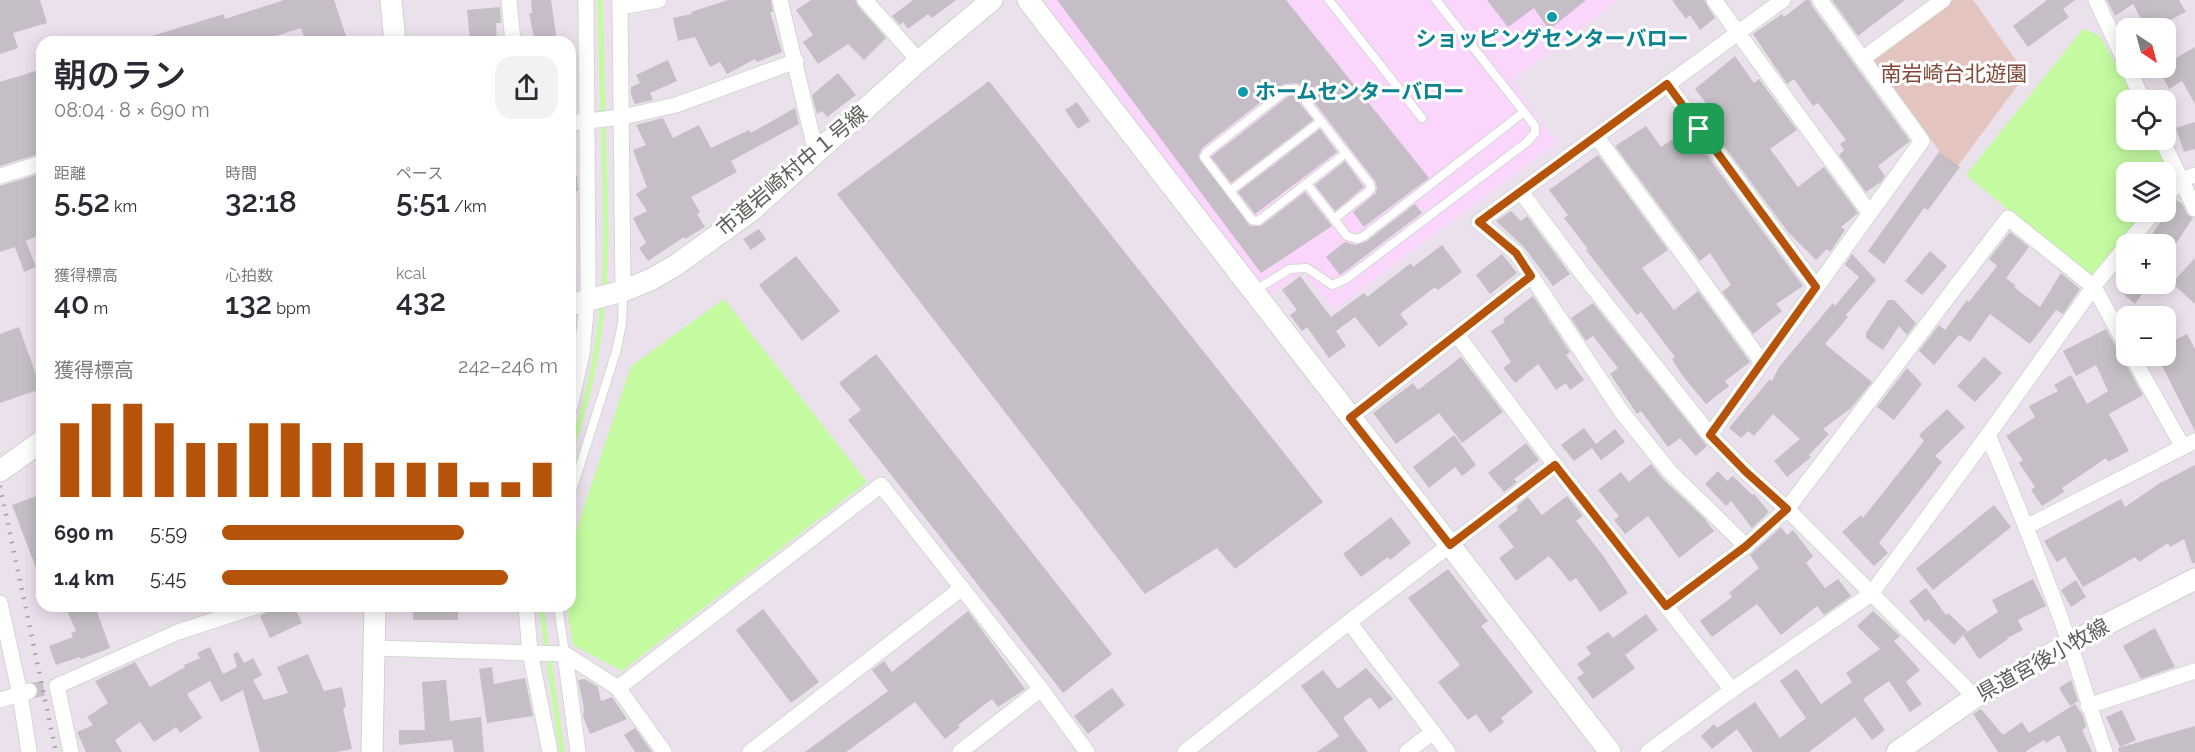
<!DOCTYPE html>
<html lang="ja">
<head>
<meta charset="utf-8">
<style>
  body { margin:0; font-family:Raleway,"Noto Sans JP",sans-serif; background:#f2f2f3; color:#2b2b33; height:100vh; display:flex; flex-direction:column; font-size:22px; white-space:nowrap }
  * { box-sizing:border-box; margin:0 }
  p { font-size:20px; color:#7c7c81 }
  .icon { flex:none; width:33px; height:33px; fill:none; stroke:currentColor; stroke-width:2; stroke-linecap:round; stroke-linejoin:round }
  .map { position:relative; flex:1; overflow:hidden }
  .sheet { position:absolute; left:36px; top:36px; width:540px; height:576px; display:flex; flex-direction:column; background:#fff; border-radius:18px; box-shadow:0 3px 15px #0003 }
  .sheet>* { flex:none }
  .needle { width:39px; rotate:144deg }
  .fabs { position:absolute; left:2116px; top:18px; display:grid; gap:12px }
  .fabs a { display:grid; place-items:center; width:60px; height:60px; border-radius:12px; background:#fff; box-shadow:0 3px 15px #0003; font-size:30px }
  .pin { position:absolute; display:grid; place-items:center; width:51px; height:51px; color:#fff; margin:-26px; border-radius:12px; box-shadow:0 3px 9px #0006 }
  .round { display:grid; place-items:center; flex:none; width:63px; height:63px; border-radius:18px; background:#f2f2f3 }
  .headline { display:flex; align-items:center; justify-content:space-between; height:102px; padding:0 18px }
  h1 { font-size:33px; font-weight:600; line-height:45px }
  .figures { display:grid; grid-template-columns:repeat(3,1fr); gap:9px; height:102px; padding:6px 18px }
  .figures div { display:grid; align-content:center }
  .figures b { font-size:30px; font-weight:600 }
  .figures small { font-size:16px; font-weight:400 }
  .figures p { font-size:16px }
  .chart { height:168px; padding:12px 18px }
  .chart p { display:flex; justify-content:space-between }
  .chart svg { width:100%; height:108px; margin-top:6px; stroke:#b45309; stroke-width:6 }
  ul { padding:0 18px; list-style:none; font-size:20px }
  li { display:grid; grid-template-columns:96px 72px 1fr; align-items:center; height:45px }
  li i { height:15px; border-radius:8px; background:#b45309 }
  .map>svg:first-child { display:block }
</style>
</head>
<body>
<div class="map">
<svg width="2195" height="752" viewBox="0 0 2195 752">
  <rect width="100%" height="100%" fill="#ebe1ec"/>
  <path fill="#fad5fc" d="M1047,0H1618L1512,81L1556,143L1334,310L1303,272L1269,295L1046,6Z"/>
  <path fill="#e3c4be" d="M1954,0H1973L2026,74L1954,171L1871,58Z"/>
  <g fill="#c4fba1">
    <path d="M2083,29L2099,35L2136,100H2127V140H2158L2180,180L2166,192V172H2127V212H2151L2097,282L1966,175Z"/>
    <path d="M724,299L867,482L622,671L573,645L568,614L572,543L631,366Z"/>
  </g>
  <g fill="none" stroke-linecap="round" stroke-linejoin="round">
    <g stroke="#c4fba1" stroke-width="5">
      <path d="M600,0L606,232L604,292"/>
      <path d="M570,451C589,400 597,355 603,301"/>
      <path d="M541,606L562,752"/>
    </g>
  </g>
  <g fill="#c5bec6">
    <path d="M0,0H40L47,23L13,33L18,48L0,54Z"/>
    <path d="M284,0H334L348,42H306L301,28L266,39L267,42H142V39L224,14L225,19Z"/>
    <path d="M531,0H551L557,42H535L529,13H532Z"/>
    <path d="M728,0H771L773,12H770L782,52L757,62L755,59L727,74L720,62L710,67L695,37L678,41L673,18L692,14L691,12Z"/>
    <path d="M811,0H855L858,6L886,38L864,60L848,44L818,64L803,42L813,35L796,10Z"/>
    <path d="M913,0H956L932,18L928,14L908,29L903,22L900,25L892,16Z"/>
    <path d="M1057,0H1286L1429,178L1357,232L1364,227L1353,212L1376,193L1377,188L1375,181L1301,85L1296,83L1284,84L1202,148L1198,157L1250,226H1261L1305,192L1332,226L1261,273Z"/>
    <path d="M1487,0H1586L1549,30L1534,8L1508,27Z"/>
    <path d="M1672,0H1704L1715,18L1700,30L1690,15L1686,19Z"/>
    <path d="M1806,0H1810L1812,6L1910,141L1878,166L1885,176L1881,182L1866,192L1839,155L1844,150L1840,144L1846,140L1818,103L1813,106L1794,79L1787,84L1753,34L1782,14L1784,17Z"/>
    <path d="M1832,0H1905L1858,36Z"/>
    <path d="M2047,0H2075L2063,9L2069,17L2028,47L2013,26Z"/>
    <path d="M2107,0H2179L2186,12L2154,28H2146L2133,4L2115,16Z"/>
    <path d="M500,7L501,23H496L497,42H470L467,10Z"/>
    <path d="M2195,47V104L2182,81L2169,89L2158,68H2166V64Z"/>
    <path d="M1735,56L1754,83L1759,79L1797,130L1770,149L1798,187L1824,167L1858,213L1841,227L1845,230L1830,252L1827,249L1816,260L1788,232L1722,143L1725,141L1706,115L1712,111L1695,89Z"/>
    <path d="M668,60L677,81L650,93L653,100L635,104L631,94V87L640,83L636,75Z"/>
    <path d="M42,69V153L0,166V82Z"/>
    <path d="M838,73L856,95L827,117L822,111L817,114L812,95Z"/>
    <path d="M989,81L1323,502L1235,569L1217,548L1145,594L837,194Z"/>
    <path d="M1290,95H1293L1313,120L1231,183L1211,157Z"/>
    <path d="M1077,102L1090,121L1078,129L1065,110Z"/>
    <path d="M795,108L799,124L731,161L737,172L691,197L700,212L697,214L705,227L685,239L684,237L648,261L639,248L646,243L633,218L647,211L636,194L647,187L633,150L646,145L636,125L663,118L673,138L699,125L711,148L749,130L751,133Z"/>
    <path d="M2195,122V149L2184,152L2176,128Z"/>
    <path d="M1646,126L1661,147L1686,130L1704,155L1706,154L1803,286L1776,304L1782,311L1753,334L1722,292L1731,285L1710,253L1700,261L1615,146Z"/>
    <path d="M1320,129L1337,152L1255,214L1238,192Z"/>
    <path d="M1939,152L1960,167L1928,210L1924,208L1884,264L1868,251Z"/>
    <path d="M1598,155L1668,250L1642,268L1645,272L1674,310L1698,291L1750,362L1725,381L1729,386L1706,404L1682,375L1672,359L1675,357L1641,312L1637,315L1586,250L1588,249L1564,218L1568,215L1549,190Z"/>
    <path d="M1345,161L1364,187L1335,211L1315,185Z"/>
    <path d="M42,173V234L26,241L36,267L24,272L15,247L0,252V186Z"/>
    <path d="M570,175L577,176L578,191H570Z"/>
    <path d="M2176,200L2182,204L2187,214L2193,218L2173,248L2152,234Z"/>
    <path d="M1415,204L1422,213L1340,275L1326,257L1345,242L1356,245L1367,241Z"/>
    <path d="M1511,211L1521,221L1527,216L1570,274L1553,286L1524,247L1496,221Z"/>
    <path d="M759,229L766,239L751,250L743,239Z"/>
    <path d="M2010,232L2029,247L2006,278L2016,286L2014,287L2040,307L2061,273L2080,289L2063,314L2056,310L2030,344L1990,314L1970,342L1959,335L1934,365L1919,351L1939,325L1945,330L1967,300L1969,302L1997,266L1989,259Z"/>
    <path d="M1442,245L1462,272L1438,290L1435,287L1400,314L1408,324L1379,347L1355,317L1336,331L1346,346L1329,358L1307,327L1302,331L1290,315L1297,310L1282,290L1300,276L1331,317L1364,293L1367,297L1411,263L1413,267Z"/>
    <path d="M1930,251L1947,266L1922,295L1905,281Z"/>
    <path d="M1502,254L1517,273L1490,294L1476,275Z"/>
    <path d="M1852,254L1876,280L1846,315L1848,317L1825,344L1872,382L1851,408L1823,429L1829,434L1809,455L1811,457L1787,477L1774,461L1800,439L1773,414L1754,436L1748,431L1741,438L1729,428L1770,379L1772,381L1779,367L1833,303L1835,306L1859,277L1845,265Z"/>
    <path d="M796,256L840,311L802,341L759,285Z"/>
    <path d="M2195,258V304L2172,283Z"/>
    <path d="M2135,284H2149L2135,304L2121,292Z"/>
    <path d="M1533,296L1570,352L1566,355L1584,380L1570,390L1566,383L1556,390L1538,364L1515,383L1503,368L1511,362L1491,331L1505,322L1503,319Z"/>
    <path d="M1888,300H1894L1916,323L1907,335L1899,326L1883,350L1866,338V333Z"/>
    <path d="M1593,303L1707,446L1696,456L1680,438L1668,447L1641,411L1637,414L1610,374L1618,368L1593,336L1586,341L1571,318Z"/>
    <path d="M19,327L41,389L0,403V334Z"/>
    <path d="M2106,329L2143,395L2109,414L2129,451L2108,462L2106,458L2062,488L2064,492L2042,506L2031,490L2035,487L2019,463L2023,460L2006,436L2035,417L2029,406L2058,391L2054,385L2071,375L2087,404L2108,391L2096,365L2076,376L2063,351Z"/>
    <path d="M2187,334L2195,349V431L2157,356H2166V345Z"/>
    <path d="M876,354L1112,654L1063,693L848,420L861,410L839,383Z"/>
    <path d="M1461,357L1503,412L1462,443L1439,413L1396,444L1373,413L1413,383L1418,390Z"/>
    <path d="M1984,357L2002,373L1975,402L1957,386Z"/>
    <path d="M1907,368L1922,384L1894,420L1877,407Z"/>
    <path d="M1947,409L1965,427L1935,456L1942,462L1879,543L1888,553L1874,566L1842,532L1861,515L1863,518L1924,441L1919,435Z"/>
    <path d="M1584,428L1596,444L1615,429L1625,442L1601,460L1592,448L1574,461L1561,445Z"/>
    <path d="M1454,435L1476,465L1462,476L1455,467L1429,488L1413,467Z"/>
    <path d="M1526,443L1539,460L1514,479L1517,482L1504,492L1488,473Z"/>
    <path d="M1651,464L1663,479L1704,518L1714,531L1679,558L1648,516L1625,534L1614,520L1619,516L1598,490L1621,472L1629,482Z"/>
    <path d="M2195,465V563H2192L2184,539L2170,547L2168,543L2139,562L2135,557L2083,587L2065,557L2057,562L2044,541L2121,499L2125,507L2160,483Z"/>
    <path d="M1718,471L1727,481L1733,476L1752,495L1754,494L1769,512L1752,528L1731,501L1726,506L1705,484Z"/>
    <path d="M42,494V581H41L12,505Z"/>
    <path d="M1567,496L1583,516L1576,521L1604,557L1628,593L1600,612L1576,578L1570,582L1549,556L1516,581L1499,558L1514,547L1498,526L1518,510L1516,507L1528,497L1542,515Z"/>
    <path d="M1994,505L2011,527L1933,590L1916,569Z"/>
    <path d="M1391,517L1411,543L1390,560L1388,557L1361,577L1343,554Z"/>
    <path d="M1781,527L1787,535L1793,530L1813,556L1806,563L1825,588L1838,579L1851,596L1824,615L1817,606L1781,635L1757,604L1712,637L1700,621L1732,597L1729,593L1759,568L1750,555Z"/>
    <path d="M1448,569L1488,621L1481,626L1533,692L1501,718L1504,722L1490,733L1476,714L1468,720L1438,682L1460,665L1408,598Z"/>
    <path d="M2033,579L2046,606L2018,620L2023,630L2007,638L2008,639L1979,659L1963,635L1954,645L1928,619L1925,622L1909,601L1926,588L1946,615L1948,613L1967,631L1964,634L1998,612L1992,600Z"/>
    <path d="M2076,580L2086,597L2071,607L2061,590Z"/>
    <path d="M65,606H95L110,648L81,659L80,657L56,665L49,646L73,637L71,633L76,631Z"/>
    <path d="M279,606H294L302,623L270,638L260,616Z"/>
    <rect x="413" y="606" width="45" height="14"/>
    <path d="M763,609L819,682L791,703L736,630Z"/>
    <path d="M968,611L1025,689L998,707L992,699L958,725L960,727L945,739L915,702L846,752H805L888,691L872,670L884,661L892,672Z"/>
    <path d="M1873,611L1900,636L1894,641L1920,670L1906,682L1922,704L1910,712L1889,681L1863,699L1885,730L1872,740L1855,717L1809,752H1753L1737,729L1712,749L1701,736L1714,724L1717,728L1755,702L1780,738L1806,718L1780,681L1797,669L1821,704L1852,682L1846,673L1880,649L1857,626Z"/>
    <path d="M1646,614L1658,630L1625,655L1635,668L1593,699L1577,678L1584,673L1577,664L1591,654L1586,647L1608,632L1613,638Z"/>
    <path d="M2155,628L2175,667L2141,679L2123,646Z"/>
    <path d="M210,647L223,674L237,667L233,654L238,652L244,663L253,658L262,675L253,680L264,700L288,693L277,667L308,654L324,691L342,687L346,707L343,708L352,749L337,752H260L243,690L221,702L210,681L187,694L202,718L180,733L176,727L154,742L140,722L115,740L122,752H86L77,732L93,725L87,717L108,703L95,681L135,662L150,687L185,667L184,665L200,658L197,653Z"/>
    <path d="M492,667L494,684L525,678L533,716L487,723L479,669Z"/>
    <path d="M1366,668L1393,699L1379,709L1370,697L1343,718L1368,752H1317L1339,736L1301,686L1323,670L1338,689Z"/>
    <path d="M585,679L598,687L601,701L612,697L627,719L590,734L583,716L584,708L578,680Z"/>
    <path d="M446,680L450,721L481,717L484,752H454L452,740L399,745V730H425L422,682Z"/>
    <path d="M2071,680L2078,701L2070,706L2059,688Z"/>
    <path d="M1112,688L1125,705L1088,734L1074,716Z"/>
    <path d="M2075,704L2083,716L2086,727L2082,730L2092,752H2067L2059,735L2046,743L2044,740L2025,752H1998L1973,714L1981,709L2003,735L2022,722L2029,733Z"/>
    <path d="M2122,710L2136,740L2120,747L2106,717Z"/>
    <path d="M2195,726V752H2119L2118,748Z"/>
    <path d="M635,728L652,752H635L624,735Z"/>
  </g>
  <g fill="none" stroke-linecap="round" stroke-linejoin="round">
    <path stroke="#c7c1c7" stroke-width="15" stroke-dasharray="15 8" stroke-linecap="butt" d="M29,691L57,686"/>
    <defs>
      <g id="lane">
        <path d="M1329,0L1422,118"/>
        <path d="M1307,184L1347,236L1357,239L1364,236L1524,112"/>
        <path d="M1230,191L1321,121"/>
        <path d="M1334,219L1368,192L1371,189L1370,184L1296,89H1288L1206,153L1204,157L1252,220L1258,221L1346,153"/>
        <path d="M1254,291L1290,269L1307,268L1332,285L1346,279L1527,142L1535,133V126L1436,0"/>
        <path d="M570,497L616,352L622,324L623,292"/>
        <path d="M558,606L565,654"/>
      </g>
      <g id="street">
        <path d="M509,0L513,42"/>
        <path d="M620,0L623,291"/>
        <path d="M780,0L816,153"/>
        <path d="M865,0L919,61"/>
        <path d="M1714,0L1869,212"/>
        <path d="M2096,0L2127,66"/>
        <path d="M620,7L659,0"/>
        <path d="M1862,59L1943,0"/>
        <path d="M2128,68L2143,100"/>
        <path d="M1667,84L1816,287"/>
        <path d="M570,123L622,117L676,105L796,61"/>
        <path d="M1596,136L1762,362"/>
        <path d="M2162,140L2195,209"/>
        <path d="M0,176L42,163"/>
        <path d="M1521,192L1584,276L1710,435L1746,472L1787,509L1975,697"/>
        <path d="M2166,197L2180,180L2195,175"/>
        <path d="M2127,244L2154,212"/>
        <path d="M1457,335L1555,465L1732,690"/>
        <path d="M2132,356L2183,447"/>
        <path d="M570,407L582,353L588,291L586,0"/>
        <path d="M1350,418L1531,276"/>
        <path d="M1710,435L1922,141L1820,0"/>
        <path d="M1988,435C2017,504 2045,572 2069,642C2082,679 2092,716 2105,752"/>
        <path d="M2026,527L2195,441"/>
        <path d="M1746,546L1670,472L1621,411L1516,253L1479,222L1783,0"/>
        <path d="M0,603L20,694L29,752"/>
        <path d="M526,606L530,652L550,752"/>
        <path d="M1666,606L1746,546L1787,509L2008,218L2094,287L2127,347"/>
        <path d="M1349,622L1448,752"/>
        <path d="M375,648L565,654L618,688L664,752"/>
        <path d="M565,654L578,752"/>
        <path d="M618,688L881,485L1041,689L1087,752"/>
        <path d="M0,700L29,691"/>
        <path d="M2088,706L2195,671"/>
        <path d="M71,752L57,686L178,632L258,606"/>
        <path d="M750,752L962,588"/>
        <path d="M960,752L1041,689"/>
        <path d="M1185,752L1349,622L1555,465"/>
        <path d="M1407,752L1433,732"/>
        <path d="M1648,752L1732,690L1871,594L1988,435L2097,282L2127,245"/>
      </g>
      <g id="secondary">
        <path d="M391,0L395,42"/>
        <path d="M1028,0L1610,752"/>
        <path d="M570,305L623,291L652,279L676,265L751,211L919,61L992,0"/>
        <path d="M0,471L42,441"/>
        <path d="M372,752L375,606"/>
        <path d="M1897,752L1975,697L2070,643L2195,579"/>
      </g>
    </defs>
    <use href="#lane" stroke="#d2d8d1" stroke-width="10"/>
    <use href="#street" stroke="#d2d8d1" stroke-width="17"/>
    <use href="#secondary" stroke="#cdd4cb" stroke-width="23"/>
    <use href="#lane" stroke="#fff" stroke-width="8"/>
    <use href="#street" stroke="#fff" stroke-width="15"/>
    <use href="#secondary" stroke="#fff" stroke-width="21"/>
    <path stroke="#9ea09d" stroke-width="4.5" stroke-dasharray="1.5 8" stroke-linecap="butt" d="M0,486L56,752"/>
  </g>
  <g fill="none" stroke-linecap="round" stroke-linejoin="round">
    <defs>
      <path id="route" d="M1667,84L1816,287L1710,435L1746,472L1787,509L1746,546L1666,606L1555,465L1450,545L1350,418L1531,276L1516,253L1479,222Z"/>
    </defs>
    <use href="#route" stroke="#fff" stroke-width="12"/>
    <use href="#route" stroke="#b45309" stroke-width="8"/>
  </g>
  <g fill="#0f9aa8" stroke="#fff" stroke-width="2">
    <circle cx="1552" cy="17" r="6"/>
    <circle cx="1243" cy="92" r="6"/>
  </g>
  <g text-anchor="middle" stroke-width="6" stroke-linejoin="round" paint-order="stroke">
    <g font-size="21" font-weight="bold" fill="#0d838f" stroke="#fff">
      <text x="1552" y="46">ショッピングセンターバロー</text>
      <text x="1255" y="99" text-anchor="start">ホームセンターバロー</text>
    </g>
    <g font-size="21" fill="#824838" stroke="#fff">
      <text x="1954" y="81">南岩崎台北遊園</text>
    </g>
    <g font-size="21" fill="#5b6159" stroke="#fff">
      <text transform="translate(792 171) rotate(-40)" y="7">市道岩崎村中１号線</text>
      <text transform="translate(2043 660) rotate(-29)" y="7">県道宮後小牧線</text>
    </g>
  </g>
</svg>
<div class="fabs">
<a><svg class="needle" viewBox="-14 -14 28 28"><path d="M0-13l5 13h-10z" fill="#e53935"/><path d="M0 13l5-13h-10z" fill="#7c7c81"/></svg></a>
<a><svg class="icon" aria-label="locate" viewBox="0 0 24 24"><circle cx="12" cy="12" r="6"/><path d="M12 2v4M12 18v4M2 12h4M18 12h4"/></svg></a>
<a><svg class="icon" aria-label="layers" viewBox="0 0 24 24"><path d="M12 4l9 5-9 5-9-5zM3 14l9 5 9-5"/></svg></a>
<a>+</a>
<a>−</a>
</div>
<div class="pin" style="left:1699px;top:129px;background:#1e9e55"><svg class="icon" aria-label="arrive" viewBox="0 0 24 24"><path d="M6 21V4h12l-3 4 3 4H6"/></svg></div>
<section class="sheet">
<div class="headline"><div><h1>朝のラン</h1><p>08:04 · 8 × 690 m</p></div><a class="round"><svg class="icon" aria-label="share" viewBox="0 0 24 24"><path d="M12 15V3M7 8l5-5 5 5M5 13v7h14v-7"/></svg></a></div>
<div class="figures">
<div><p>距離</p><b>5.52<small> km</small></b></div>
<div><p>時間</p><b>32:18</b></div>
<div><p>ペース</p><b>5:51<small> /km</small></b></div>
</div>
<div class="figures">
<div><p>獲得標高</p><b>40<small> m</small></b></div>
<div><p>心拍数</p><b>132<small> bpm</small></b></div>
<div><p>kcal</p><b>432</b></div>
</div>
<div class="chart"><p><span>獲得標高</span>242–246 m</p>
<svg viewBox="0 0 160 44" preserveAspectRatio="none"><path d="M5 44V14M15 44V6M25 44V6M35 44V14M45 44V22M55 44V22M65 44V14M75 44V14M85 44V22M95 44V22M105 44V30M115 44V30M125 44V30M135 44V38M145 44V38M155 44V30"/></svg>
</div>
<ul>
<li><b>690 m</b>5:59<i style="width:72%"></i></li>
<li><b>1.4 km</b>5:45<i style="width:85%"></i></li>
</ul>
</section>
</div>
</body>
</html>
